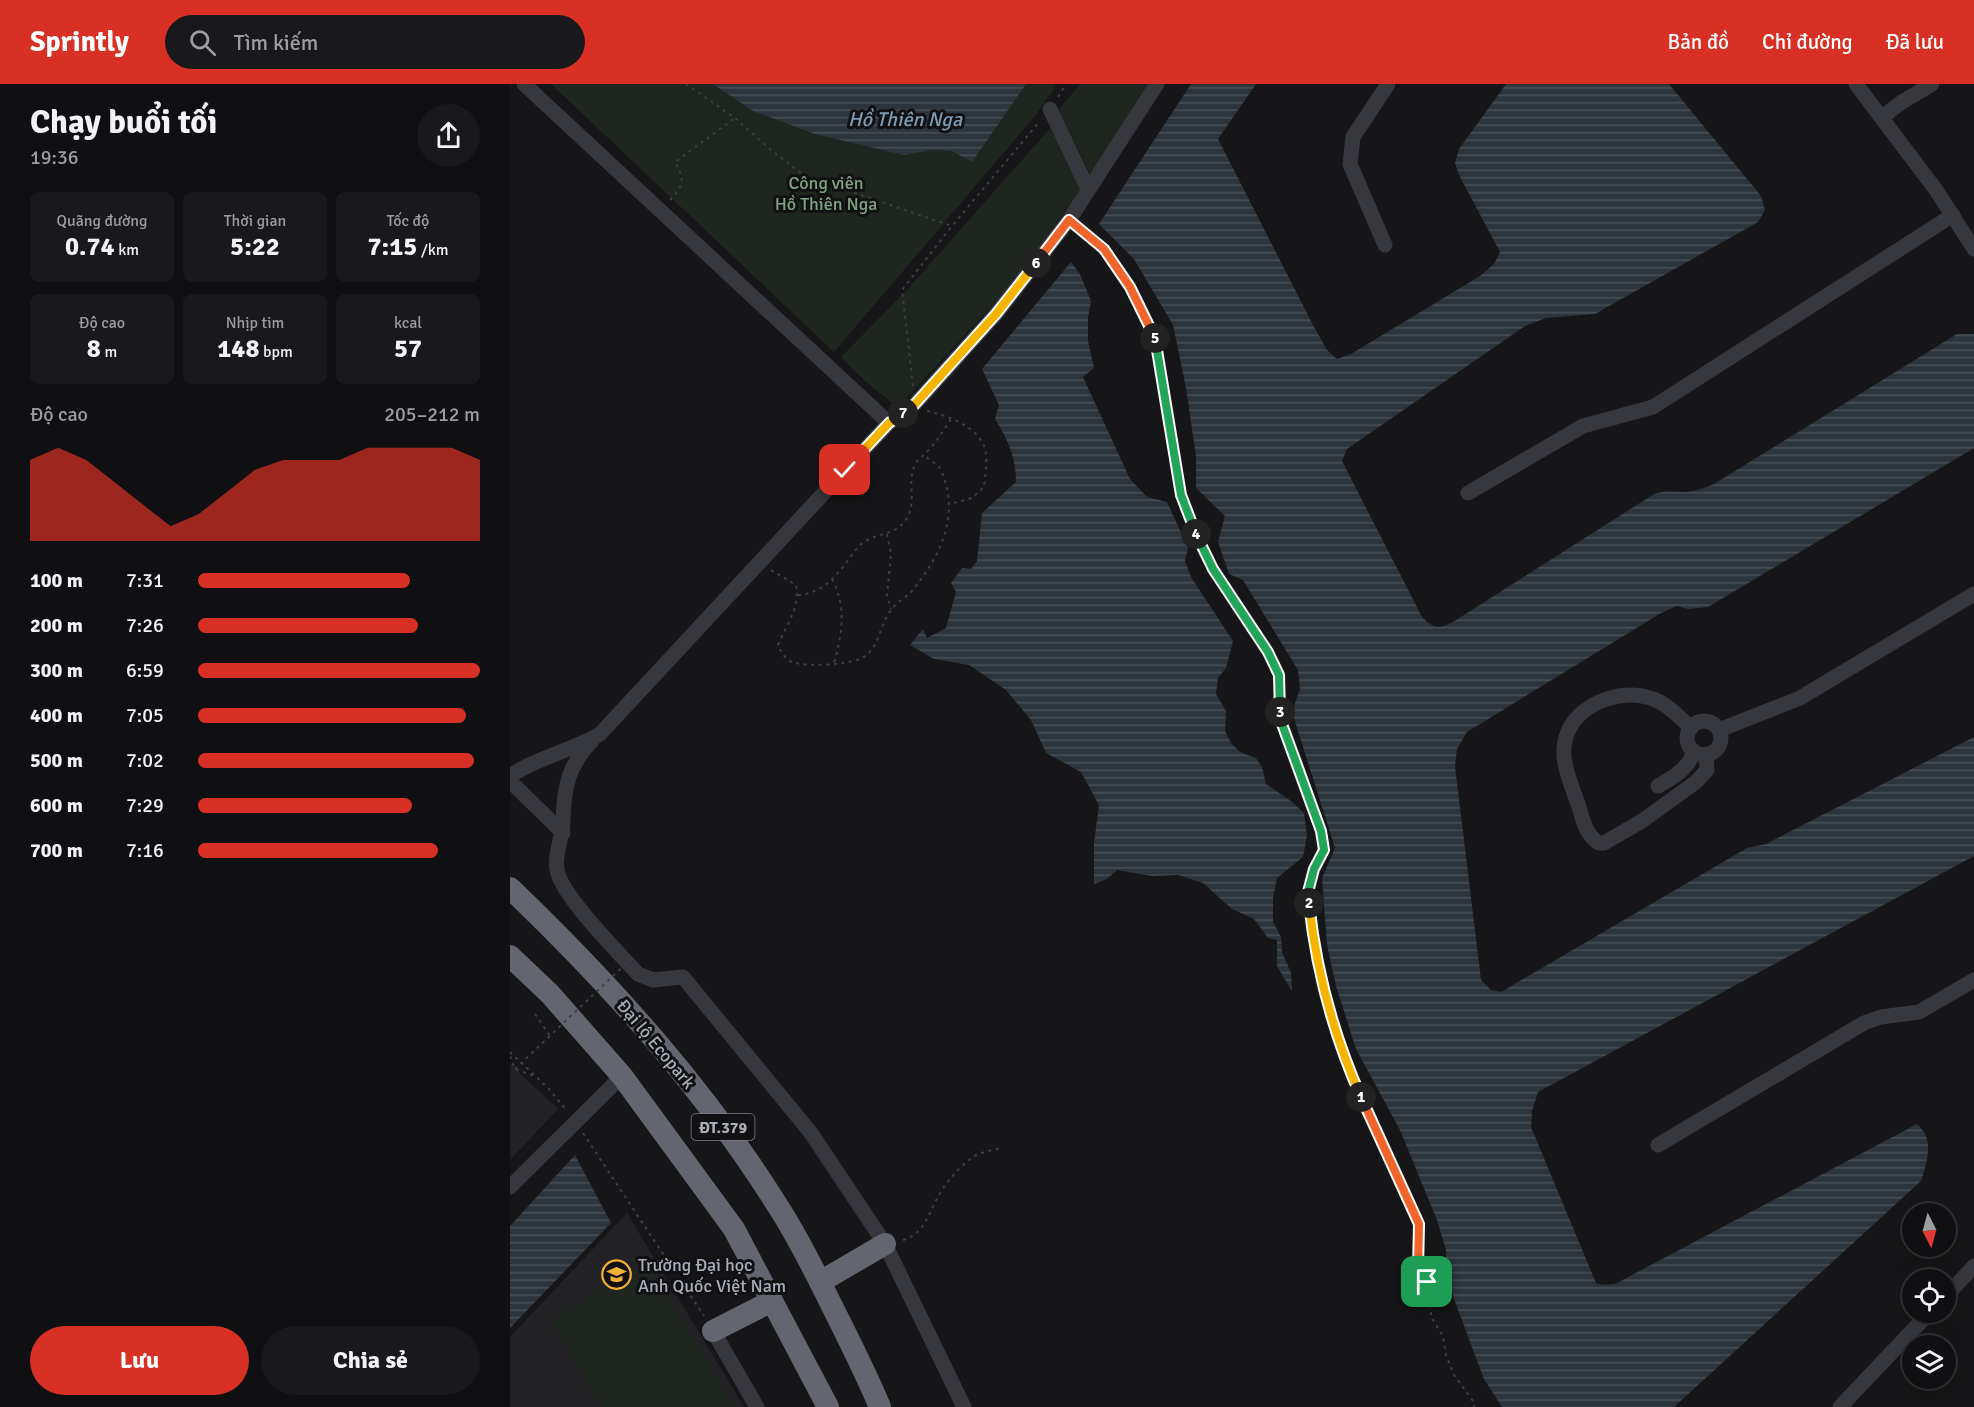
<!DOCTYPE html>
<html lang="vi">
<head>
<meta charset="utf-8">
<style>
  body { margin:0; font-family:Signika,sans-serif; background:#19191b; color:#f1f3f6; height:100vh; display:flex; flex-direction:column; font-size:22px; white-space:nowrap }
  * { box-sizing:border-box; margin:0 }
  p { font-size:20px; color:#9c9d9f }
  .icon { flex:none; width:33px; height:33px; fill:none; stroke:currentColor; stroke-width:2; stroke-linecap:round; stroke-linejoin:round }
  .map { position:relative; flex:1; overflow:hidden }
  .side { display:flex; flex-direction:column; background:#101012; width:510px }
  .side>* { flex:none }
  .needle { width:39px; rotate:174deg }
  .buttons { position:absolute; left:1392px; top:1119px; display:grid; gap:12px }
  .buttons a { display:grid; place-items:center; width:54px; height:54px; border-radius:50%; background:#101012; box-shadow:0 6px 24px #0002,0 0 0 2px #303032; font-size:30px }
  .pin { position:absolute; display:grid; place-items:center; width:51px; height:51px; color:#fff; margin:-26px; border-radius:12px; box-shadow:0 3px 9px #0006 }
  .km { position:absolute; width:30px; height:30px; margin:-15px; border-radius:50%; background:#222; color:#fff; font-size:16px; line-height:30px; text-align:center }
  .round { display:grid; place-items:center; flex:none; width:63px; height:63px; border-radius:32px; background:#19191b }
  .overview { display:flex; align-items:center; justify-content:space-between; height:102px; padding:0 30px }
  h1 { font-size:33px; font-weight:800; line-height:45px }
  .stats { display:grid; grid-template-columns:repeat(3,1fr); gap:9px; height:102px; padding:6px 30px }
  .stats div { display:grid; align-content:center; border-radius:9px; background:#19191b; text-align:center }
  .stats b { font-size:26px; font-weight:800 }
  .stats small { font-size:16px; font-weight:400 }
  .stats p { font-size:16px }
  .chart { height:168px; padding:12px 30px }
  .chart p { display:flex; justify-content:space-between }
  .chart svg { width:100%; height:108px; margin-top:6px; fill:#d93025; opacity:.7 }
  .cta { display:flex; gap:12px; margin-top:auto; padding:12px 30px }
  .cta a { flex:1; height:69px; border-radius:36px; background:#d93025; color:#fff; font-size:24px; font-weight:800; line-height:69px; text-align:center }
  .cta a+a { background:#19191b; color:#f1f3f6 }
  ul { padding:0 30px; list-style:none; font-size:20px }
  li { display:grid; grid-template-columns:96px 72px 1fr; align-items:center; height:45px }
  li i { height:15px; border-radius:8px; background:#d93025 }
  header { display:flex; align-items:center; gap:36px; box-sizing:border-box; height:84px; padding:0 30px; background:#d93025; color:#fff }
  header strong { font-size:28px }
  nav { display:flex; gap:33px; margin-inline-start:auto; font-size:21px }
  .search { width:420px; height:54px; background:#19191b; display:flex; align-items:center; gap:15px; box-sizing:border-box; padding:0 21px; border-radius:33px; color:#9c9d9f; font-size:22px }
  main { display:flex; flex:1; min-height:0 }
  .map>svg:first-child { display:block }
</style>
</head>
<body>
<header>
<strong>Sprintly</strong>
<div class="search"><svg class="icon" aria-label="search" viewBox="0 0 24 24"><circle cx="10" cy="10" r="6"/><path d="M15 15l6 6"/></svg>Tìm kiếm</div>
<nav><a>Bản đồ</a><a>Chỉ đường</a><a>Đã lưu</a></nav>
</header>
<main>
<section class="side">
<div class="overview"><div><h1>Chạy buổi tối</h1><p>19:36</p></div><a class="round"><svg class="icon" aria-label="share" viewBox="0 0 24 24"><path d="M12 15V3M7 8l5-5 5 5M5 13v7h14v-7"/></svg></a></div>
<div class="stats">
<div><p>Quãng đường</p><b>0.74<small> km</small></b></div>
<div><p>Thời gian</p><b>5:22</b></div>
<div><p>Tốc độ</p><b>7:15<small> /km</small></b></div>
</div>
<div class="stats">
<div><p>Độ cao</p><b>8<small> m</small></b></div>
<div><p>Nhịp tim</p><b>148<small> bpm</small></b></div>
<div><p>kcal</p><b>57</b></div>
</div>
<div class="chart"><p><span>Độ cao</span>205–212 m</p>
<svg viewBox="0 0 160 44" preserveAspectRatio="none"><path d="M0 44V11L10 6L20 11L30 20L40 29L50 38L60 33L70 24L80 15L90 11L100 11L110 11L120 6L130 6L140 6L150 6L160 11V44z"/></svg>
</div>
<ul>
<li><b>100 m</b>7:31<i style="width:75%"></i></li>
<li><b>200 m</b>7:26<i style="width:78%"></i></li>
<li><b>300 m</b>6:59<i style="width:100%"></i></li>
<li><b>400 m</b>7:05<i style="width:95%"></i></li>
<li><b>500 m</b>7:02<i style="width:98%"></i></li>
<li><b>600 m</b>7:29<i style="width:76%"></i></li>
<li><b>700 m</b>7:16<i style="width:85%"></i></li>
</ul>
<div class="cta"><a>Lưu</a><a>Chia sẻ</a></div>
</section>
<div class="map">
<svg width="1464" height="1323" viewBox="0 0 1464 1323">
  <defs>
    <pattern id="water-rules" width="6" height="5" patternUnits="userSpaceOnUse" patternTransform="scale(1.5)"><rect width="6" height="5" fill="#2c353c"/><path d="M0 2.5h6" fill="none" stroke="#485056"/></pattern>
  </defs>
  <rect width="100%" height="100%" fill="#161618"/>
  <g fill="#222225">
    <path d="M0,980L48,1025L0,1076Z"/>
    <path d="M117,1129L234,1323H0V1253Z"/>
  </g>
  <g fill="#1e261f">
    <path d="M41,0H547L526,31L324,268Z"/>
    <path d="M570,0H641L580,90L549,26Z"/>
    <path d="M543,41L571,106L493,210L394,317L381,318L356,298L331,273L396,207Z"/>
    <path d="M136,1178L226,1323H93L40,1237Z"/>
  </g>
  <g fill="url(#water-rules)">
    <path d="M203,0H516L462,78L442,67L423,66L394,71L305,50L243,27Z"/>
    <path d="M681,0H746L708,55L803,241L817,266L827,275L841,270L970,192L984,180L990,168L949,91L945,79L949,65L996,0H1159L1251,112L1255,126L1248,138L1085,230L1036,234L1015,242L837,365L832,377L912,533C924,545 929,545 943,538L1144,410C1158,406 1160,408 1174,408C1185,408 1194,404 1204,400L1447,250H1464V364L1198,523L1178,525L1167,522L1151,529L957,648L947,665L945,682L971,896L981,906L991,908L1237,764L1256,760L1464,653V772L1028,1008L1022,1027L1021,1043L1086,1199L1092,1201L1105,1200L1407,1040C1425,1055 1417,1078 1411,1097L1164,1323H992L974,1295L944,1215L936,1187V1166L927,1136L890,1046L846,965L826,902L817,861L812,794L825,764L782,628L790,605L788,586L733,496L719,490L708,458L715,432L686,404V372L676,304L663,241L624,175L589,140Z"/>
    <path d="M561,178L570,190L581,217L578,234V257L584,284L573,293L620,395L637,413L657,418L678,464L675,477L681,493L723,557L716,584L708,594L706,610L716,627L715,647L721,659L730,668L746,674L752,683L756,700L781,717L794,729L797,751L793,773L767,794L763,814V838L771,853L772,868L781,889L782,907L767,882V856L758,854L744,835L722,825L693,799L668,791L642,792L607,786L597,795L584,800V759L589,721L571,688L536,669L521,636L496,606L459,581L424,575L400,561L413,545L417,554L436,544L446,508L441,499L452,484L461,485L467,477L472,429L506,398C506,374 498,355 485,335L489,321L472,285Z"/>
    <path d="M65,1071L101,1139L0,1244V1142Z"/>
  </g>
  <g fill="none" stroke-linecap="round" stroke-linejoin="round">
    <g stroke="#3d3f44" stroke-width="2" stroke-dasharray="3 4.5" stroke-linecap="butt">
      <path d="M176,0L225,34L262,67L295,92L442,142"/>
      <path d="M548,13L556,0"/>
      <path d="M160,116C174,101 175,96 165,78L225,34"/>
      <path d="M570,146L594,165L620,203L645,251L671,410L684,444L703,485L758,568L769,591L772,640L811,747L814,766L804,785L798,808L801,839L818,922L847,1002L909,1140L908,1186L917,1198L921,1207V1233L933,1252L936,1271L944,1291L963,1317L964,1323"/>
      <path d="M403,302L392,206L442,142L530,37"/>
      <path d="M417,327C437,331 469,343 475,365C478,377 475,392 474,403L462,414L440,420"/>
      <path d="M377,450L381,469L377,512L381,525"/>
      <path d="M261,486L286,501C290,525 277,539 268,561C270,567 275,575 282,578C297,583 335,581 350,575C370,566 369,541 381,526C386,519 395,514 401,508C426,478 445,443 437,404C435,398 433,388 429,383C425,379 419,375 414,372"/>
      <path d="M322,495C337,523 332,551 324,579"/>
      <path d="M288,511C312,509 325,494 339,475C343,469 348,462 354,458C367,449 385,451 395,437C409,418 395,397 406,379C410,373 418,368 422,362C429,354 435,344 441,335"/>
      <path d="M25,930L40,952"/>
      <path d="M0,968L38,1004L57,1027"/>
      <path d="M0,972L5,985L24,992"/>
      <path d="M73,1049L194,1232"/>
      <path d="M393,1156C415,1150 419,1128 429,1111C437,1097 450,1082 463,1073C470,1068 481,1067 490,1064"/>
    </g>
    <g stroke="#37383d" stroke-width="15">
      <path d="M14,0L379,339"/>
      <path d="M1346,0L1426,106L1464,165"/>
      <path d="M540,25L578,105"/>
      <path d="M1372,33L1392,18L1422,0"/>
      <path d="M875,161L840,80L843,53L878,0"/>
      <path d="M958,409L1073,342L1143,323L1443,131"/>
      <circle cx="1194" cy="654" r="17"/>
      <path d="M1181,644C1168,632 1157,619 1140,614C1110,604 1066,620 1056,653C1049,676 1061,699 1068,720C1073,735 1075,751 1089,759H1094L1132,737L1186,698L1197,686L1196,670"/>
      <path d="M1209,646L1290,614L1464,510"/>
      <path d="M82,657C58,681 54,704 53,736C53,753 44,770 47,786C51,811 109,869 128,890L143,896L173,893L301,1049L375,1160L454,1323"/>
      <path d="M0,692C28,673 61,667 90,650L379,339L405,320L486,230L559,136L647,0"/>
      <path d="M0,697L53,749"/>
      <path d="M1148,702C1164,693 1179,684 1184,667"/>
      <path d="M1148,1061L1354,939L1371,933L1409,928L1464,896"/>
      <path d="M0,1103L112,992"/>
      <path d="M1436,1212L1464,1182"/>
      <path d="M203,1247L247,1323"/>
      <path d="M1330,1323L1420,1228"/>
    </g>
    <g stroke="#63666e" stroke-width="22">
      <path d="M0,804C101,901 195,1005 269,1124C291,1158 309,1196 327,1232C342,1262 357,1292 370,1323"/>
      <path d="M0,872L40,910L112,992L224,1145L318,1323"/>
      <path d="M310,1198L375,1160"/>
      <path d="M203,1247L262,1217"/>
    </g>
    <path stroke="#3d3f44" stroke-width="2" stroke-dasharray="3 4.5" stroke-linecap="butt" d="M5,985L124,872"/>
  </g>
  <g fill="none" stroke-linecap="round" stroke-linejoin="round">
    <defs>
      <path id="split-1" d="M851,1013L909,1140L908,1186L917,1198"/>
      <path id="split-2" d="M799,819C806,886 824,952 851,1013"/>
      <path id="split-3" d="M770,628L772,640L811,747L814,766L804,785L798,808L799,819"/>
      <path id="split-4" d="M686,450L703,485L758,568L769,591L770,628"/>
      <path id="split-5" d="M645,254L671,411L686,450"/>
      <path id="split-6" d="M526,179L559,136L594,165L620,203L645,254"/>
      <path id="split-7" d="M393,329L405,320L486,230L526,179"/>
      <path id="split-8" d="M335,386L379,339L393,329"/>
    </defs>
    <use href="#split-1" stroke="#fff" stroke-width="12"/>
    <use href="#split-2" stroke="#fff" stroke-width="12"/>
    <use href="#split-3" stroke="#fff" stroke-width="12"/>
    <use href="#split-4" stroke="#fff" stroke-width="12"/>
    <use href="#split-5" stroke="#fff" stroke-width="12"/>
    <use href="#split-6" stroke="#fff" stroke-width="12"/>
    <use href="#split-7" stroke="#fff" stroke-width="12"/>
    <use href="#split-8" stroke="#fff" stroke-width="12"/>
    <use href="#split-1" stroke="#f0652b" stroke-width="8"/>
    <use href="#split-2" stroke="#f5b400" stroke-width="8"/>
    <use href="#split-3" stroke="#22a559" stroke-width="8"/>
    <use href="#split-4" stroke="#22a559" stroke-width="8"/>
    <use href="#split-5" stroke="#22a559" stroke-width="8"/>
    <use href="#split-6" stroke="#f0652b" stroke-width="8"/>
    <use href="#split-7" stroke="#f5b400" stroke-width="8"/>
    <use href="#split-8" stroke="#f5b400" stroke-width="8"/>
  </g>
  <defs>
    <symbol id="university-ring" viewBox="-11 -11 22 22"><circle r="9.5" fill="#111113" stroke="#f2b134" stroke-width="1.5"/><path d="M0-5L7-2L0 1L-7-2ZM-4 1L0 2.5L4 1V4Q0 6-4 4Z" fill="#f2b134"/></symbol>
  </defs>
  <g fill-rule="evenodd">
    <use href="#university-ring" x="90" y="1174" width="33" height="33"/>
  </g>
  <g text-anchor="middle" stroke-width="6" stroke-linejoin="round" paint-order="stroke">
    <rect fill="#111113" stroke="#7b7e86" stroke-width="1.5" x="181.5" y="1030" width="63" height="26" rx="4.5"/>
    <g font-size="16" font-weight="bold" fill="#a8adb8">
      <text x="213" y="1049">ĐT.379</text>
    </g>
    <g font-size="18" fill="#7fa381" stroke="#111113">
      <text x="316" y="105">Công viên<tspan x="316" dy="21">Hồ Thiên Nga</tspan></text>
    </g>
    <g font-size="18" fill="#a8adb8" stroke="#111113">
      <text transform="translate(146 960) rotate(50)" y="6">Đại lộ Ecopark</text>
    </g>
    <g font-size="18" fill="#a8adb8" stroke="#111113" text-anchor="start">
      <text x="128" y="1187">Trường Đại học<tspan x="128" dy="21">Anh Quốc Việt Nam</tspan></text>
    </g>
    <g font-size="20" font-style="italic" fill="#7f9bb3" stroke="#111113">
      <text x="395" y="42">Hồ Thiên Nga</text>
    </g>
  </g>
</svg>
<div class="buttons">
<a><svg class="needle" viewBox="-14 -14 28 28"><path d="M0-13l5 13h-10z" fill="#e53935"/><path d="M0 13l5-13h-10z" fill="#9c9d9f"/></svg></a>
<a><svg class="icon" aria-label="locate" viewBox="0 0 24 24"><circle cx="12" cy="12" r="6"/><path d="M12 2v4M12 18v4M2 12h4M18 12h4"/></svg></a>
<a><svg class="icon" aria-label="layers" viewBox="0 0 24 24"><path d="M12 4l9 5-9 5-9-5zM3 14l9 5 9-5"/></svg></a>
</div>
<div class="pin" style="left:917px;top:1198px;background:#1e9e55"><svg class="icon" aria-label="arrive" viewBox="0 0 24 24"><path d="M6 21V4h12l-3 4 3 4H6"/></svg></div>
<div class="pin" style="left:335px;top:386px;background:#d93025"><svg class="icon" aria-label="check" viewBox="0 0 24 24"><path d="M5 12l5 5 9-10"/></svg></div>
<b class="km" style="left:851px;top:1013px">1</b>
<b class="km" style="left:799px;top:819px">2</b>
<b class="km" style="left:770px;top:628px">3</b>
<b class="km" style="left:686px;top:450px">4</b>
<b class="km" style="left:645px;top:254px">5</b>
<b class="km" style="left:526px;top:179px">6</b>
<b class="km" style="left:393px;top:329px">7</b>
</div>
</main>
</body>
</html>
